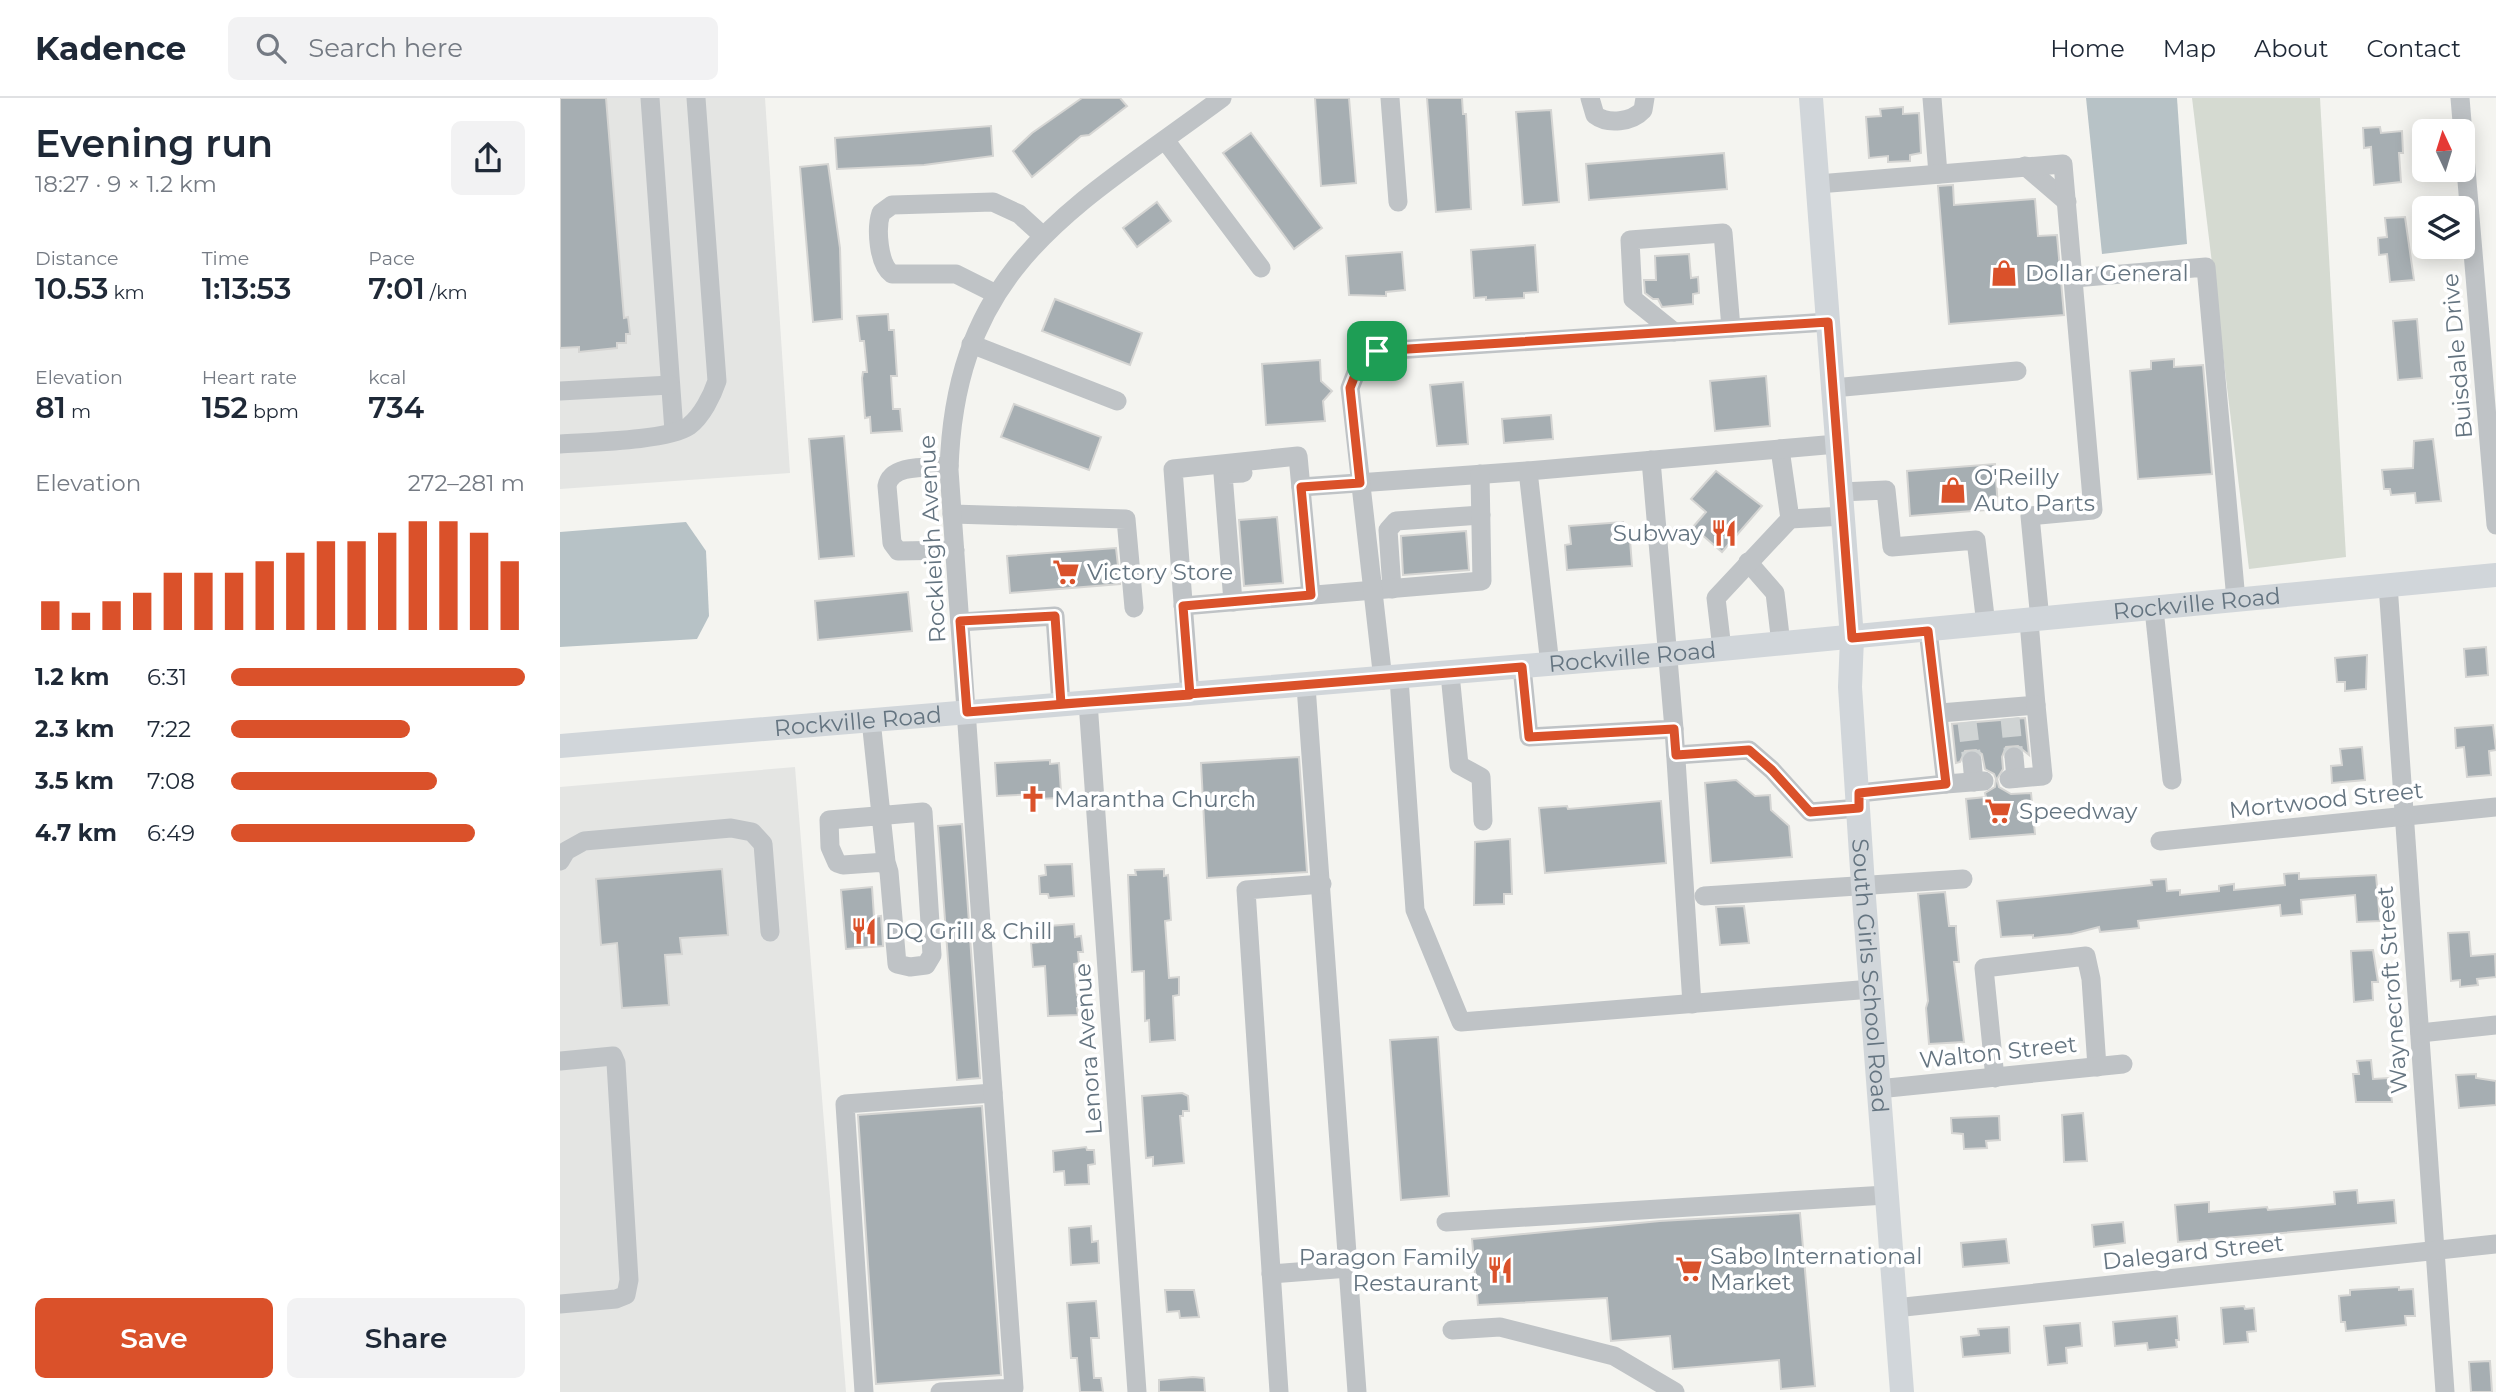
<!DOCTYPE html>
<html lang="en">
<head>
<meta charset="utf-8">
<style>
  body { margin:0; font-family:Montserrat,sans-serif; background:#f2f2f3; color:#1f2937; height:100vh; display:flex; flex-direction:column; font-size:26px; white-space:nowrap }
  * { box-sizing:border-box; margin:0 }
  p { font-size:23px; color:#747a83 }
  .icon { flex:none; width:38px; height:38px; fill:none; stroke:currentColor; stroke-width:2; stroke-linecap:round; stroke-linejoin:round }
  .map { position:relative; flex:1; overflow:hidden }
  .panel { display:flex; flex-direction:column; background:#fff; width:560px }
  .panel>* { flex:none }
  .needle { width:46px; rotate:356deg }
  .fabs { position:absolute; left:1852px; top:21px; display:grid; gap:14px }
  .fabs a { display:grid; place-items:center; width:63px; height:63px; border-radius:10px; background:#fff; box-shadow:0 4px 18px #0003; font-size:35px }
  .pin { position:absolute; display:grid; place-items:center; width:60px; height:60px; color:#fff; margin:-30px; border-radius:14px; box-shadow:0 4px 10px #0006 }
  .round { display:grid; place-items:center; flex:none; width:74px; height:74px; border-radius:10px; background:#f2f2f3 }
  .summary { display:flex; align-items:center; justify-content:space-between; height:119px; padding:0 35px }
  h1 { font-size:38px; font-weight:600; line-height:52px }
  .stats { display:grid; grid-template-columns:repeat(3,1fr); gap:10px; height:119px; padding:7px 35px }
  .stats div { display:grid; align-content:center }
  .stats b { font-size:30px; font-weight:600 }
  .stats small { font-size:19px; font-weight:400 }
  .stats p { font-size:19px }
  .chart { height:196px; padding:14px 35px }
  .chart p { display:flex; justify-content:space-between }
  .chart svg { width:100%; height:126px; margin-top:7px; stroke:#da512a; stroke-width:6 }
  .button { display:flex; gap:14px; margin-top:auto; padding:14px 35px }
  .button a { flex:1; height:80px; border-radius:10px; background:#da512a; color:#fff; font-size:28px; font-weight:600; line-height:80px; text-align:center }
  .button a+a { background:#f2f2f3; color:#1f2937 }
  ul { padding:0 35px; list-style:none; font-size:23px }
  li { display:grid; grid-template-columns:112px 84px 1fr; align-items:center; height:52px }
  li i { height:18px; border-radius:9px; background:#da512a }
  header { display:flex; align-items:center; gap:42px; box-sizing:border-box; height:98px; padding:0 35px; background:#fff; border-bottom:2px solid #e0e1e3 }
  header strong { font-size:33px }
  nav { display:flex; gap:38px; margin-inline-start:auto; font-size:24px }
  .search { width:490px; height:63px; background:#f2f2f3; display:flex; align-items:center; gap:18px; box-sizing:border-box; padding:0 24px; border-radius:10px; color:#747a83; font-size:26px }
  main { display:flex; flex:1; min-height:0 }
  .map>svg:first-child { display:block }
</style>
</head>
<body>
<header>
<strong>Kadence</strong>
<div class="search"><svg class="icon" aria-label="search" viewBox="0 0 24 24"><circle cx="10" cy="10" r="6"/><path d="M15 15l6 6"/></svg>Search here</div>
<nav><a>Home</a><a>Map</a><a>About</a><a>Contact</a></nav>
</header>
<main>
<section class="panel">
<div class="summary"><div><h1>Evening run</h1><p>18:27 · 9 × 1.2 km</p></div><a class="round"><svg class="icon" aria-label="share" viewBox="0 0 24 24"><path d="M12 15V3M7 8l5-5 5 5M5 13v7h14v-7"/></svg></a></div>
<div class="stats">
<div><p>Distance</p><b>10.53<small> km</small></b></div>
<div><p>Time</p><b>1:13:53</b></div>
<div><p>Pace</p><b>7:01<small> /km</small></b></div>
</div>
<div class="stats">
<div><p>Elevation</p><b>81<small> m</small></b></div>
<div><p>Heart rate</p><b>152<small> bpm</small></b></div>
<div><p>kcal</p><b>734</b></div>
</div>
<div class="chart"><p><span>Elevation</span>272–281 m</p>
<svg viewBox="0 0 160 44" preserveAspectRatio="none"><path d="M5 44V34M15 44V38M25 44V34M35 44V31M45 44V24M55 44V24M65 44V24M75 44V20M85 44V17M95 44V13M105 44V13M115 44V10M125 44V6M135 44V6M145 44V10M155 44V20"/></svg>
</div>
<ul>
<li><b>1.2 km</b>6:31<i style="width:100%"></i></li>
<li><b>2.3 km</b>7:22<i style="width:61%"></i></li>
<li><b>3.5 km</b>7:08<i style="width:70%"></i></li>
<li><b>4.7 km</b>6:49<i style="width:83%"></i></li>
</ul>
<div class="button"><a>Save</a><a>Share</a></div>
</section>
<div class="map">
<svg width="1936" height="1294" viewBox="0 0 1936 1294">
  <rect width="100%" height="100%" fill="#f4f4f0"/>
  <g fill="#e4e5e3">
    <path d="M0,0H205L230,375L0,391Z"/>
    <path d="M235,669L286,1294H0V689Z"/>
  </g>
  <path fill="#d5dad1" d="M1632,0H1760L1786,459L1689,471Z"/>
  <g fill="#b7c2c6">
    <path d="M1526,0H1617L1627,146L1542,156Z"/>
    <path d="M126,424L146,453L149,518L137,541L0,549V434Z"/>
  </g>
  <g fill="#a6aeb2" stroke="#d5d5d3" stroke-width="2">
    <path d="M0,0H46L64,220L68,219L70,236H66V245H57V250L19,254V249L0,250Z"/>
    <path d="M522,0H560L567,8L529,37L521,38L472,79L453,53L472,35Z"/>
    <path d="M755,0H789L796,85L761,88Z"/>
    <path d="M867,0H902L903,16H906L911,111L876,114Z"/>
    <path d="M1343,9V16L1359,15L1361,55L1350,57V63L1328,64V58L1309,60L1306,19L1321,18L1320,11Z"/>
    <path d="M991,12L999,104L963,107L956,14Z"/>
    <path d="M431,28L433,58L364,67L277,71L275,40Z"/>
    <path d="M1820,29L1821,35L1842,33L1843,55H1839L1841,84L1814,87L1811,49L1804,50L1803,30Z"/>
    <path d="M691,35L762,130L734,151L663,55Z"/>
    <path d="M1164,55L1167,91L1029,102L1026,66Z"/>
    <path d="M268,66L280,150L282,221L253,224L240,69Z"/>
    <path d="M1393,87L1394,107L1475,101L1478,138L1497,137L1504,217L1389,226L1378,88Z"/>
    <path d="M597,104L611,123L577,149L563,130Z"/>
    <path d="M1845,119L1854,182L1830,184L1827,156L1819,157L1818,140L1827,139L1825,120Z"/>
    <path d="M975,147L978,194L964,195V200L926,202V199L914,200L911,152Z"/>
    <path d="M842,154L845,192L826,194V198L789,197L786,158Z"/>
    <path d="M1129,156L1131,180L1138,179L1139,195L1133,196V206L1102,209L1098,201H1093L1085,195L1084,182H1096L1095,158Z"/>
    <path d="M495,201L582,235L570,267L482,233Z"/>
    <path d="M328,216L329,232H334L337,278H331L333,311H340L342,333L311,335L310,319L305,320L302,280L303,274H307L304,243H300L297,218Z"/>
    <path d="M1857,221L1862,280L1838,282L1833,223Z"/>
    <path d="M1614,261V269L1643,267L1652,376L1578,381L1570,273L1591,271V263Z"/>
    <path d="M760,262L761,283L772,293L763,303L765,323L706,327L702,266Z"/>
    <path d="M1206,278L1210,328L1155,333L1150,283Z"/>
    <path d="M903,284L908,346L877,348L870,287Z"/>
    <path d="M454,306L541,339L529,372L441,339Z"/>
    <path d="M991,317L993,341L944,345L942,321Z"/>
    <path d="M284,338L294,458L259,461L249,341Z"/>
    <path d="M1873,341L1881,403L1856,405L1855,395L1831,397L1830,391H1824L1822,372L1853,370L1854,343Z"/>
    <path d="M1435,366L1438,411L1350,418L1347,373Z"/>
    <path d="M1156,373L1202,408L1162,454L1133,429L1146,414L1131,401Z"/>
    <path d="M717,419L723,485L684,488L679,422Z"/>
    <path d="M1063,424L1065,442H1070L1072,468L1007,472L1005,447L1011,446L1009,428Z"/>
    <path d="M906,433L909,472L843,477L841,438Z"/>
    <path d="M556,450L560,486L450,495L447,458Z"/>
    <path d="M348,494L352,533L258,542L255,503Z"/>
    <path d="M1926,549L1928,577L1906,579L1904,551Z"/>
    <path d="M1807,557L1806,591L1785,593V584H1777L1775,560Z"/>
    <path d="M1465,620L1469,657L1458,648L1446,649L1442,659L1443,671L1437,681L1439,689L1451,696L1471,695L1475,736L1410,741L1406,701L1426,699L1425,695L1435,689L1436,681L1434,676L1425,671L1422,656L1416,652L1405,653L1400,664L1396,665L1392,626Z"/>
    <path d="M1933,627L1936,652L1929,653L1931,677L1907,679L1904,649L1896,650L1895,630Z"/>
    <path d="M1802,649L1805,682L1772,685L1771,668L1782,667L1780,651Z"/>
    <path d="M739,659L747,774L647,780L641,665Z"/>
    <path d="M490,662V666L499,665L501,694H498V700L479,701V696L437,698L435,665Z"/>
    <path d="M1176,682L1195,698L1210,697L1211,712L1229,728L1232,759L1151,765L1145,685Z"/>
    <path d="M1101,703L1106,765L985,775L979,710L1007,708L1008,711Z"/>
    <path d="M402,726L420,980L397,982L378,728Z"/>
    <path d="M950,741L952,796H944V806L914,807L915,744Z"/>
    <path d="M512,766L514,798L489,800L488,796H480L479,778L486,777L485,767Z"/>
    <path d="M162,771L168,837L120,840L122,856L105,857L109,907L62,910L57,845L41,847L36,781Z"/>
    <path d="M604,771V778L608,777L611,822L605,823L609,880L619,879V897L613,898L615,942L590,944L589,922L585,923L584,873L572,874L568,777H576L575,772Z"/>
    <path d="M1739,775V781L1816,777L1820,823L1797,824L1795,797L1741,802L1742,816L1721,818L1720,807L1578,823L1579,830L1540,834L1539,829L1512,836L1473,840V837L1441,839L1437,803L1592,787L1591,782L1606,781L1607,793L1620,792V797L1659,793V788L1674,786V792L1725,787L1724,776Z"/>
    <path d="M312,789L314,819L321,818L323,848L286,851L281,792Z"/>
    <path d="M1385,794L1389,828H1396V834L1399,864H1394L1404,944L1369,946L1366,910L1368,903L1358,796Z"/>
    <path d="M1184,808L1189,845L1160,847L1156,809Z"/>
    <path d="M514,826L515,839L521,838L523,854H518L519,865L514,866L517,897L522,896L523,910H517L518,917L488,918L485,868L473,869L471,845L490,843L489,828Z"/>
    <path d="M1909,834L1911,858L1935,856L1936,879L1917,881L1918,887L1900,889V882L1891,883L1888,835Z"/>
    <path d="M1813,852L1818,884H1812L1813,902L1794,904L1791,853Z"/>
    <path d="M878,939L889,1098L841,1102L830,942Z"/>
    <path d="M1811,962L1813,981L1829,980L1832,1004H1796L1793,976H1799L1797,963Z"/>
    <path d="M1916,976V980L1936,983V1007L1899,1010L1896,977Z"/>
    <path d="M622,995L628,998L629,1013H623V1018H620L624,1065L593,1068V1059L586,1060L582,998Z"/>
    <path d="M422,1008L441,1277L316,1286L298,1017Z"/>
    <path d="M1523,1015L1527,1063L1504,1064L1502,1017Z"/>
    <path d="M1439,1018L1440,1042L1426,1043L1427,1050L1404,1051L1403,1036L1392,1035L1391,1020Z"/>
    <path d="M526,1049L527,1052H534L535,1066L528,1067L529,1086L505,1087L504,1073L494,1074L493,1053Z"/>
    <path d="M1797,1092L1798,1105L1834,1102L1836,1125L1618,1144L1615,1107L1649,1104V1114L1707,1109L1708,1112L1775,1106L1774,1094Z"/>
    <path d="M1240,1115L1255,1288L1221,1291L1219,1262L1113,1271L1110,1238L1051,1243L1047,1200L918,1207L912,1141L1100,1123Z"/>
    <path d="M1563,1124L1565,1145L1534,1149L1532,1127Z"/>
    <path d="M531,1128L532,1144L538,1143L539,1165L511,1167L509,1130Z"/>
    <path d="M1446,1141L1449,1165L1403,1169L1401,1145Z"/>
    <path d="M1839,1189V1192L1853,1191L1855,1218H1845L1846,1227L1786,1233L1785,1224H1781L1779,1198L1790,1197V1192Z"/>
    <path d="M605,1192H634L639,1219L620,1220L619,1213L607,1214Z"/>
    <path d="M536,1203L539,1240H531L534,1280H541L543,1294H520L517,1260H511L507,1205Z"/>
    <path d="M1684,1208L1685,1211L1694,1210L1696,1233L1687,1234L1688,1244L1664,1246L1661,1210Z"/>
    <path d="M1617,1218L1619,1242H1616L1617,1249L1588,1252L1587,1245L1555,1248L1553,1224Z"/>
    <path d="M1520,1225L1522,1248L1506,1250L1507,1265L1488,1267L1484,1228Z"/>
    <path d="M1449,1229L1450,1255L1403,1259L1401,1239L1419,1237L1418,1231Z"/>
    <path d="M1930,1263L1932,1294H1911L1909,1264Z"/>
    <path d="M633,1279L644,1280L645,1294H599V1282Z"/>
  </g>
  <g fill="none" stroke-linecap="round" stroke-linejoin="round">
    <g stroke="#d0d4d4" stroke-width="19" stroke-dasharray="19 10" stroke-linecap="butt">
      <path d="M1450,620L1454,659"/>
      <path d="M1407,624L1412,663"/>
    </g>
    <g stroke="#bfc3c6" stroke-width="19">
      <path d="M90,0L114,333"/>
      <path d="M830,0L838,104"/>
      <path d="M1030,0L1035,17C1048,27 1072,24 1083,12L1085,0"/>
      <path d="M1372,0L1378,76"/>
      <path d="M1900,0L1936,427"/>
      <path d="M605,42L701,170"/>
      <path d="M1465,68L1507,104"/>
      <path d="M1258,86L1503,66L1533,412L1470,418L1480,522"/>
      <path d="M1514,180L1646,169L1676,502"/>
      <path d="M436,196L396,176H332C318,166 316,130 321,115L332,107L433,104L459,116L482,137"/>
      <path d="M1114,234L1073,201L1070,142L1163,135L1171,230"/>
      <path d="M411,246L557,303"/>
      <path d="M1273,290L1457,273"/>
      <path d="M0,293L110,287"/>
      <path d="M0,346C29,344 107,343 129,328C142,318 152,298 157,283L136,0"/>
      <path d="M389,368C370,370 331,365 327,388L332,445L338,453L395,452"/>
      <path d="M741,389L968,373"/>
      <path d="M1281,394L1326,392L1332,449L1416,442L1426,527"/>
      <path d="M392,416L566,421L574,510"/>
      <path d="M1230,421L1283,418"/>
      <path d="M1188,464L1215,495L1221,546"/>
      <path d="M1828,487L1885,1294"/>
      <path d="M832,491L828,432L836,423L921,417"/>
      <path d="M673,504L663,376L683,375"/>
      <path d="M623,508L922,483L920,376"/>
      <path d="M1594,511L1612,682"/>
      <path d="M400,524L495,518L501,606"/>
      <path d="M1162,551L1156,500L1230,421L1220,351"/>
      <path d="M990,567L968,373L1277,346"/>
      <path d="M962,569L969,639L1114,631L1091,362"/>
      <path d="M890,576L899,667L921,679L923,723"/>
      <path d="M839,580L855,812L901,924L1312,891"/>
      <path d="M823,582L790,290L804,254L1268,224"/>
      <path d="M746,588L797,1294"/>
      <path d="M630,597L613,371L738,358L751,497"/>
      <path d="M528,604L577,1294"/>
      <path d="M1380,615L1476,607L1469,523"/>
      <path d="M311,622L326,764L283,767L277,765L270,749L269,722L363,714L372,857L366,867L350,869L337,866L329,774L326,764"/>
      <path d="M1114,631L1132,906"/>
      <path d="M1116,657L1189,652L1212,672L1250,714L1299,710"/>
      <path d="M1454,659L1456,680"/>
      <path d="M1412,663L1414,684"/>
      <path d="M1449,681L1483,678L1476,607"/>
      <path d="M1386,686L1424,683"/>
      <path d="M1299,695L1386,686L1368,532"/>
      <path d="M1600,743L1936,709"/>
      <path d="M0,763L6,753L24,743L171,730L192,734L203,746L210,834"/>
      <path d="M1144,798L1403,781"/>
      <path d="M1860,935L1936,927"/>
      <path d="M0,963L53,958L56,965L69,1182L66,1197L56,1201L0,1206"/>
      <path d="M1435,980L1424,870L1526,858L1531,881L1537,969"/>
      <path d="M1318,991L1563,966"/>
      <path d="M886,1124L1326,1097"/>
      <path d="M711,1176L789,1170"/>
      <path d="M1335,1210L1936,1146"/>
      <path d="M892,1232L940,1229L1054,1258L1115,1294"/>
      <path d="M304,1294L285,1006L433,995"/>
      <path d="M380,1294L454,1290L389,372C395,166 514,110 662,0"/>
      <path d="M719,1294L686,792L762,786"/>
    </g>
    <g stroke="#d1d6da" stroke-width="24">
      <path id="s1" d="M1251,0L1292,540L1290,589L1303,787L1342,1294"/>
      <path id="s2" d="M0,648L1109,556L1936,477"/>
    </g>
  </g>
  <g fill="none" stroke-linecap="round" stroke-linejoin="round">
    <defs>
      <path id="route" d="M817,253L804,254L790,290L800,385L741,389L751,497L623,508L630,597L501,606L495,518L400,523L407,614L962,569L969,639L1114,631L1116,657L1189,652L1212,672L1250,714L1299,710V695L1386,686L1368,533L1292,540L1268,224L817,253"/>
    </defs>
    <use href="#route" stroke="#fff" stroke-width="14"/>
    <use href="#route" stroke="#da512a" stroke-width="9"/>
  </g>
  <defs>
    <symbol id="shop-bare" viewBox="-9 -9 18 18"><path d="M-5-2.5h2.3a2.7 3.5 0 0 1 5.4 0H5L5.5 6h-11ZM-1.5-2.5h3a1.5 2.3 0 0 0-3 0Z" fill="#da512a" stroke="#fff" stroke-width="2.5" paint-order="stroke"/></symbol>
    <symbol id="restaurant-bare" viewBox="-9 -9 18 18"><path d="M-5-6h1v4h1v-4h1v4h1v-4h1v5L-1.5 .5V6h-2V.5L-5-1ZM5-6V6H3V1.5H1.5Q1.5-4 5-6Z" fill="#da512a" stroke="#fff" stroke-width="2.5" paint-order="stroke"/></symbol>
    <symbol id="supermarket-bare" viewBox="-9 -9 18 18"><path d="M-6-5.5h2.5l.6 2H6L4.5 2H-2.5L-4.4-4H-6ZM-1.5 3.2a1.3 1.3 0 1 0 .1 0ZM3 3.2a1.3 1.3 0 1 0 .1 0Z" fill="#da512a" stroke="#fff" stroke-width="2.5" paint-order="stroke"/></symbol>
    <symbol id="church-bare" viewBox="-9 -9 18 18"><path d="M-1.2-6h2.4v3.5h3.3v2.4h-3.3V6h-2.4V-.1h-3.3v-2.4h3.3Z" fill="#da512a" stroke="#fff" stroke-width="2.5" paint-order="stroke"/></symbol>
  </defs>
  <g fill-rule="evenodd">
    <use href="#shop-bare" x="1425" y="156" width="38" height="38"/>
    <use href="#shop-bare" x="1374" y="373" width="38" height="38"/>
    <use href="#restaurant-bare" x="1145" y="416" width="38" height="38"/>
    <use href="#supermarket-bare" x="487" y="455" width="38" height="38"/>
    <use href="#church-bare" x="454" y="682" width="38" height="38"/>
    <use href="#supermarket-bare" x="1419" y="694" width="38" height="38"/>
    <use href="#restaurant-bare" x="285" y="814" width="38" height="38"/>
    <use href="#supermarket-bare" x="1110" y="1152" width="38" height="38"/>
    <use href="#restaurant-bare" x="921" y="1153" width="38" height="38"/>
  </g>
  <g text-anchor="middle" stroke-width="7" stroke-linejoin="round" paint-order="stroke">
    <g font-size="23" fill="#647480" stroke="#fff" text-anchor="start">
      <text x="1465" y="183">Dollar General</text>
      <text x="1414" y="387">O'Reilly<tspan x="1414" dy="26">Auto Parts</tspan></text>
      <text x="1143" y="443" text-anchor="end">Subway</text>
      <text x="527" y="482">Victory Store</text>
      <text x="494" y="709">Marantha Church</text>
      <text x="1459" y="721">Speedway</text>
      <text x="325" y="841">DQ Grill &amp; Chill</text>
      <text x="1150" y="1166">Sabo International<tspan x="1150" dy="26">Market</tspan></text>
      <text x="919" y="1167" text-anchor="end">Paragon Family<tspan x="919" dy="26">Restaurant</tspan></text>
    </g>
    <g font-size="23" fill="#647480" stroke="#fff">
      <text transform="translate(1897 258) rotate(-95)" y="8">Buisdale Drive</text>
      <text transform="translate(372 441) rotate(-93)" y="8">Rockleigh Avenue</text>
      <text dy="8" stroke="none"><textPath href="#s2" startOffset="1643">Rockville Road</textPath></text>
      <text dy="8" stroke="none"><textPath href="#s2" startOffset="1076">Rockville Road</textPath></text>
      <text dy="8" stroke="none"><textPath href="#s2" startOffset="299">Rockville Road</textPath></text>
      <text transform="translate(1766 702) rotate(-6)" y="8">Mortwood Street</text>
      <text dy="8" stroke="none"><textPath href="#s1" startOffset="880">South Girls School Road</textPath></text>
      <text transform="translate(1832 892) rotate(-94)" y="8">Waynecroft Street</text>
      <text transform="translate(528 951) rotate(-94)" y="8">Lenora Avenue</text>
      <text transform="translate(1438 954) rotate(-6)" y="8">Walton Street</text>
      <text transform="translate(1633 1154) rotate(-6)" y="8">Dalegard Street</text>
    </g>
  </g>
</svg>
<div class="fabs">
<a><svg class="needle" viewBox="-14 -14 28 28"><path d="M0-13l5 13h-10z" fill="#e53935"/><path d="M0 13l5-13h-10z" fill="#747a83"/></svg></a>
<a><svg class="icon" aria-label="layers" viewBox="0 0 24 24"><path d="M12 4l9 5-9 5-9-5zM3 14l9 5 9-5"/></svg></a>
</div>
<div class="pin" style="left:817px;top:253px;background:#1e9e55"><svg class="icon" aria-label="arrive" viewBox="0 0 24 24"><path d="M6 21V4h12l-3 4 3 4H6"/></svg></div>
</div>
</main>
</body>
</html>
